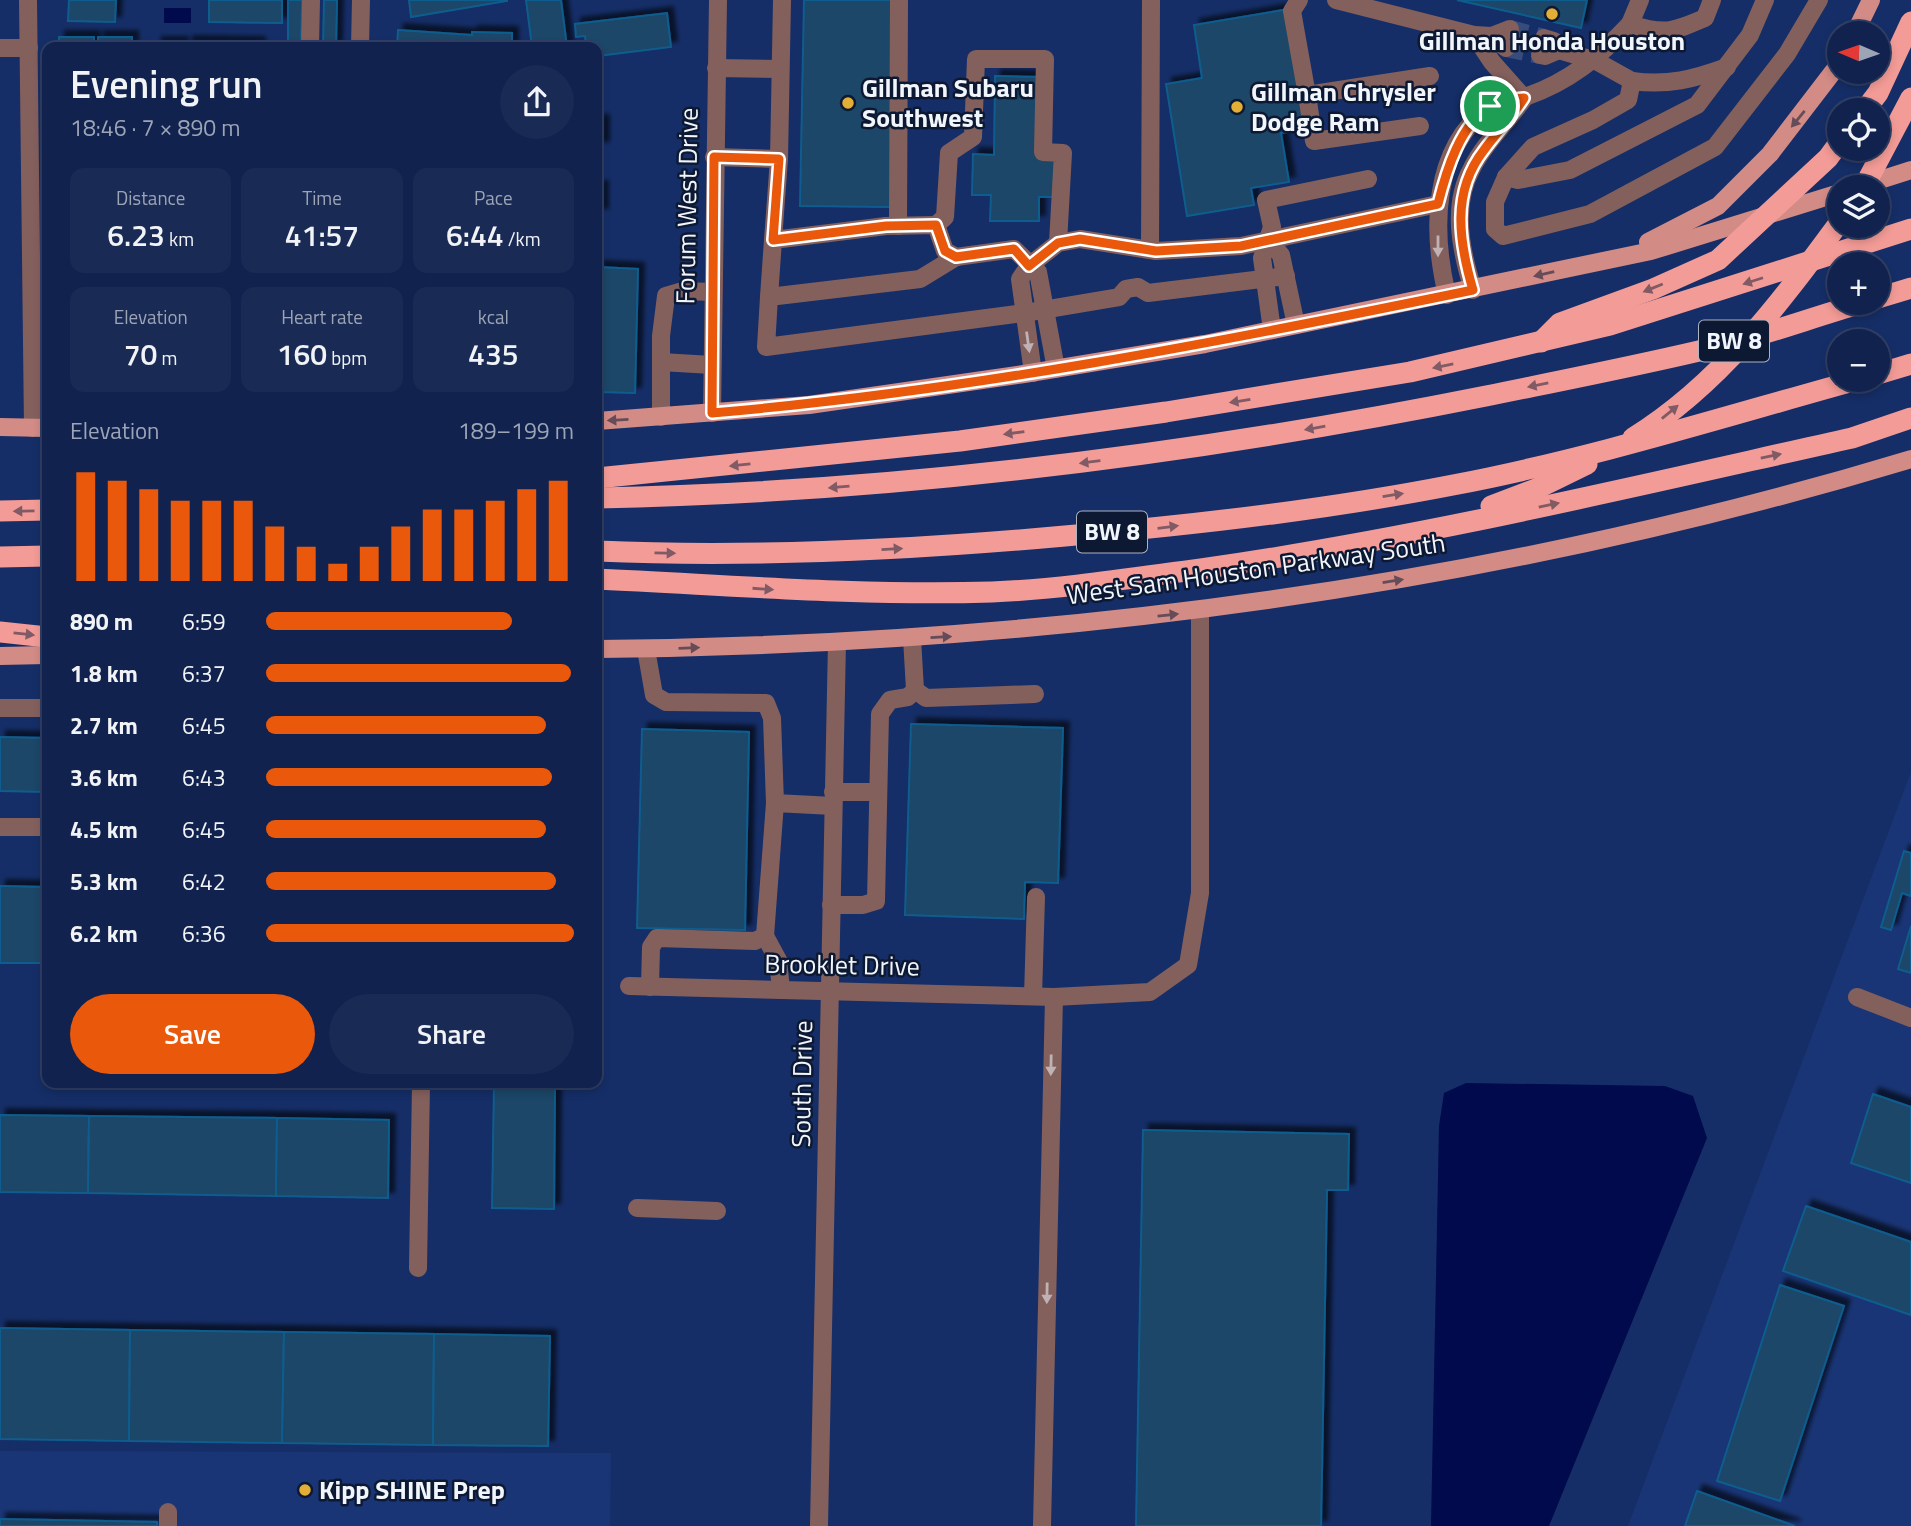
<!DOCTYPE html>
<html lang="en">
<head>
<meta charset="utf-8">
<style>
  body { margin:0; font-family:"Titillium Web",sans-serif; background:#192a54; color:#f1f3f6; height:100vh; display:flex; flex-direction:column; font-size:26px; white-space:nowrap }
  * { box-sizing:border-box; margin:0 }
  p { font-size:23px; color:#9ca4b6 }
  .icon { flex:none; width:38px; height:38px; fill:none; stroke:currentColor; stroke-width:2; stroke-linecap:round; stroke-linejoin:round }
  .map { position:relative; flex:1; overflow:hidden }
  .sheet { position:absolute; left:42px; top:42px; width:560px; height:1046px; display:flex; flex-direction:column; background:#10224d; border-radius:14px; box-shadow:0 4px 10px #0003,0 0 0 2px #303f65 }
  .sheet>* { flex:none }
  .needle { width:46px; rotate:272deg }
  .fabs { position:absolute; left:1827px; top:21px; display:grid; gap:14px }
  .fabs a { display:grid; place-items:center; width:63px; height:63px; border-radius:50%; background:#10224d; box-shadow:0 4px 10px #0003,0 0 0 2px #303f65; font-size:35px }
  .pin { position:absolute; display:grid; place-items:center; width:60px; height:60px; color:#fff; margin:-30px; border:4px solid #fff; border-radius:50%; box-shadow:0 2px 7px #0007 }
  .round { display:grid; place-items:center; flex:none; width:74px; height:74px; border-radius:37px; background:#192a54 }
  .head { display:flex; align-items:center; justify-content:space-between; height:119px; padding:0 28px }
  h1 { font-size:38px; font-weight:600; line-height:52px }
  .stats { display:grid; grid-template-columns:repeat(3,1fr); gap:10px; height:119px; padding:7px 28px }
  .stats div { display:grid; align-content:center; border-radius:14px; background:#192a54; text-align:center }
  .stats b { font-size:30px; font-weight:600 }
  .stats small { font-size:19px; font-weight:400 }
  .stats p { font-size:19px }
  .chart { height:196px; padding:14px 28px }
  .chart p { display:flex; justify-content:space-between }
  .chart svg { width:100%; height:126px; margin-top:7px; stroke:#ea580c; stroke-width:6 }
  .primary-button { display:flex; gap:14px; margin-top:auto; padding:14px 28px }
  .primary-button a { flex:1; height:80px; border-radius:42px; background:#ea580c; color:#fff; font-size:28px; font-weight:600; line-height:80px; text-align:center }
  .primary-button a+a { background:#192a54; color:#f1f3f6 }
  ul { padding:0 28px; list-style:none; font-size:23px }
  li { display:grid; grid-template-columns:112px 84px 1fr; align-items:center; height:52px }
  li i { height:18px; border-radius:9px; background:#ea580c }
  .map>svg:first-child { display:block }
</style>
</head>
<body>
<div class="map">
<svg width="1911" height="1526" viewBox="0 0 1911 1526">
  <defs>
    <filter id="shadow"><feDropShadow dx="6" dy="-6" stdDeviation="2" flood-color="#0009"/></filter>
  </defs>
  <rect width="100%" height="100%" fill="#152e67"/>
  <g fill="#193575">
    <path d="M1911,772V1526H1628Z"/>
    <path d="M0,1451L611,1453L610,1526H0Z"/>
  </g>
  <g fill="#000a4d">
    <path d="M191,8V23H164V8Z"/>
    <path d="M1466,1083L1665,1086L1693,1096L1707,1138L1549,1526H1431L1439,1126L1444,1093Z"/>
  </g>
  <g fill="#1b4767" stroke="#105d8e" stroke-width="2" filter="url(#shadow)">
    <path d="M69,0H116L115,22L68,21Z"/>
    <path d="M209,0H282V23L209,22Z"/>
    <path d="M288,0H302L301,47H288Z"/>
    <path d="M324,0H337L336,47H323Z"/>
    <path d="M409,0H507V1L411,17Z"/>
    <path d="M526,0H561L567,47H532Z"/>
    <path d="M804,0H896L892,207L800,206Z"/>
    <path d="M1457,0H1587L1581,28Z"/>
    <path d="M1289,9L1308,129L1281,133L1289,182L1251,188L1254,205L1187,216L1166,84L1202,78L1194,25Z"/>
    <path d="M667,13L671,47L597,56V47H586L585,36L576,37L575,24Z"/>
    <path d="M398,30L472,35V32L512,33V47H397Z"/>
    <rect x="59" y="37" width="35" height="10"/>
    <rect x="98" y="37" width="34" height="10"/>
    <path d="M187,42L259,43V47H187Z"/>
    <rect x="156" y="43" width="26" height="4"/>
    <path d="M995,76L1041,77L1039,159L1060,160L1059,197H1039V221H990L991,195H972L973,154L994,155Z"/>
    <rect x="597" y="121" width="6" height="26"/>
    <rect x="597" y="187" width="5" height="27"/>
    <path d="M598,267L638,269L635,393L597,392Z"/>
    <path d="M911,724L1063,728L1058,883L1025,882L1024,919L905,915Z"/>
    <path d="M642,729L749,732L745,930L637,928Z"/>
    <path d="M0,737L47,738V792L0,791Z"/>
    <path d="M1904,851L1911,853V896L1902,893L1891,930L1881,927Z"/>
    <path d="M0,886L47,887V963H0Z"/>
    <path d="M1911,926V973L1898,969Z"/>
    <path d="M494,1083H555L554,1209L492,1208Z"/>
    <path d="M1873,1094L1911,1107V1183L1851,1163Z"/>
    <path d="M0,1115L89,1116L88,1193L0,1192Z"/>
    <path d="M89,1116L277,1118L276,1196L88,1193Z"/>
    <path d="M277,1118L389,1120L388,1198L276,1196Z"/>
    <path d="M1143,1130L1349,1134L1348,1190H1327L1321,1526H1136Z"/>
    <path d="M1806,1206L1911,1242V1315L1783,1271Z"/>
    <path d="M1780,1285L1844,1306L1780,1501L1717,1481Z"/>
    <path d="M0,1328L130,1330L129,1441L0,1439Z"/>
    <path d="M130,1330L284,1332L282,1443L129,1441Z"/>
    <path d="M284,1332L434,1334L433,1445L282,1443Z"/>
    <path d="M434,1334L550,1336L548,1446L433,1445Z"/>
    <path d="M1697,1491L1795,1526H1685Z"/>
    <path d="M0,1519L157,1522V1526H0Z"/>
  </g>
  <g fill="none" stroke-linecap="round" stroke-linejoin="round">
    <g stroke="#364c7d" stroke-width="18" stroke-dasharray="18 9" stroke-linecap="butt">
      <path d="M1510,29L1544,38"/>
      <path d="M1506,48L1540,55"/>
    </g>
    <g stroke="#84605d" stroke-width="18">
      <path d="M28,0L33,428"/>
      <path d="M782,0L779,159L773,240L886,226L936,225L945,251L956,257L1014,249L1038,272L1056,369"/>
      <path d="M1299,0L1292,11L1307,95L1430,76"/>
      <path d="M1336,0L1474,35L1492,62L1524,98"/>
      <path d="M1630,24L1640,0"/>
      <path d="M1474,35L1492,36L1506,48"/>
      <path d="M1492,36L1510,29"/>
      <path d="M310,47L311,0"/>
      <path d="M360,47L361,0"/>
      <path d="M0,48H29"/>
      <path d="M1559,50L1596,61L1632,81L1628,100L1593,120L1533,147L1506,177L1495,202V229L1503,236L1590,214L1715,147L1787,54L1819,0"/>
      <path d="M1540,55L1545,56L1559,50L1554,41L1544,38"/>
      <path d="M716,68L780,69"/>
      <path d="M1632,81C1668,86 1694,79 1727,67"/>
      <path d="M1307,95L1314,141L1420,126"/>
      <path d="M714,157L779,159"/>
      <path d="M1506,177L1518,180L1570,170L1697,105L1750,35L1765,0"/>
      <path d="M936,225L945,217L949,153L973,137L976,59H1045L1043,152L1063,153L1058,243"/>
      <path d="M898,226L899,0"/>
      <path d="M1269,241L1281,255L1296,325"/>
      <path d="M1150,250L1151,0"/>
      <path d="M956,257L920,279L769,297L766,347L1024,313L1119,297L1126,289L1138,287L1148,293L1286,276"/>
      <path d="M1473,290C1461,251 1451,206 1472,168C1485,142 1508,122 1524,98"/>
      <path d="M1447,295C1432,232 1431,150 1489,107C1500,99 1514,102 1525,97C1569,82 1599,57 1630,24C1665,35 1672,32 1705,18L1712,0"/>
      <path d="M769,297L773,240"/>
      <path d="M1272,330L1262,258L1272,227L1266,200L1368,179"/>
      <path d="M661,362L712,365"/>
      <path d="M1033,373L1020,279L1029,266L1058,243L1080,239L1156,251L1241,246L1438,204"/>
      <path d="M712,413L718,0"/>
      <path d="M661,417V336L666,296L683,291L712,292"/>
      <path d="M646,649L654,695L666,702L766,703L772,718L775,803L833,806"/>
      <path d="M915,690L926,698L1035,694"/>
      <path d="M0,708H47"/>
      <path d="M833,792H878"/>
      <path d="M0,827H47"/>
      <path d="M831,905H863L876,901L880,714L890,700L908,697L915,690L912,638"/>
      <path d="M765,936L778,960L781,990"/>
      <path d="M629,986L1054,997L1150,992L1188,965L1200,893V611"/>
      <path d="M650,987L651,947L657,938L755,941L765,936L775,803"/>
      <path d="M1033,996L1036,897"/>
      <path d="M1857,997L1911,1018"/>
      <path d="M637,1208L717,1211"/>
      <path d="M418,1268L421,1083"/>
      <path d="M168,1526V1512"/>
      <path d="M819,1526L837,642"/>
      <path d="M1042,1526L1054,997"/>
    </g>
    <g stroke="#d38b86" stroke-width="18">
      <path d="M1855,33L1871,0"/>
      <path d="M1858,187L1911,170"/>
      <path d="M1648,242L1718,206L1770,154L1839,64"/>
      <path d="M597,421L809,405L1024,374L1205,344L1651,251L1839,193"/>
      <path d="M0,427L47,428"/>
      <path d="M597,649C1041,645 1485,588 1911,459"/>
      <path d="M0,656L47,655"/>
    </g>
    <g stroke="#f39b96" stroke-width="21">
      <path d="M1865,110L1878,93L1911,22"/>
      <path d="M1864,187L1911,98"/>
      <path d="M1878,298L1911,288"/>
      <path d="M1541,342L1560,323L1653,289L1718,260L1828,158L1839,143"/>
      <path d="M1878,374L1911,364"/>
      <path d="M1633,438C1719,385 1780,303 1839,223"/>
      <path d="M597,478L960,441L1166,412L1410,372L1610,325L1911,229"/>
      <path d="M597,498C898,492 1191,455 1486,396C1564,380 1642,365 1720,346C1767,334 1814,317 1862,303"/>
      <path d="M1491,506L1536,489L1587,464"/>
      <path d="M0,511L47,510"/>
      <path d="M597,551C753,558 910,550 1065,536C1195,525 1325,510 1453,485C1590,459 1723,417 1857,380"/>
      <path d="M0,557L47,556"/>
      <path d="M597,579C729,585 859,596 992,592C1062,589 1132,578 1201,569C1420,538 1636,486 1852,438L1911,418"/>
      <path d="M0,632L47,637"/>
    </g>
  </g>
  <defs><path id="oneway-solid" d="M-6-.8H1V-3.2L6.5 0L1 3.2V.8H-6Z" transform="scale(1.75)"/></defs>
  <g fill="#664c58">
    <use href="#oneway-solid" transform="translate(1798 119) rotate(129)"/>
    <use href="#oneway-solid" transform="translate(1544 274) rotate(167)"/>
    <use href="#oneway-solid" transform="translate(618 420) rotate(177)"/>
    <use href="#oneway-solid" transform="translate(1393 581) rotate(-9)"/>
    <use href="#oneway-solid" transform="translate(1168 615) rotate(-6)"/>
    <use href="#oneway-solid" transform="translate(941 637) rotate(-3)"/>
    <use href="#oneway-solid" transform="translate(689 648) rotate(-2)"/>
  </g>
  <g fill="#c0b2b4">
    <use href="#oneway-solid" transform="translate(1438 246) rotate(90)"/>
    <use href="#oneway-solid" transform="translate(1028 342) rotate(82)"/>
    <use href="#oneway-solid" transform="translate(1051 1065) rotate(91)"/>
    <use href="#oneway-solid" transform="translate(1047 1293) rotate(91)"/>
  </g>
  <g fill="#805a64">
    <use href="#oneway-solid" transform="translate(1753 281) rotate(162)"/>
    <use href="#oneway-solid" transform="translate(1653 288) rotate(158)"/>
    <use href="#oneway-solid" transform="translate(1443 366) rotate(169)"/>
    <use href="#oneway-solid" transform="translate(1538 385) rotate(169)"/>
    <use href="#oneway-solid" transform="translate(1240 401) rotate(171)"/>
    <use href="#oneway-solid" transform="translate(1670 412) rotate(-39)"/>
    <use href="#oneway-solid" transform="translate(1315 428) rotate(170)"/>
    <use href="#oneway-solid" transform="translate(1014 433) rotate(172)"/>
    <use href="#oneway-solid" transform="translate(1771 456) rotate(-12)"/>
    <use href="#oneway-solid" transform="translate(1090 462) rotate(173)"/>
    <use href="#oneway-solid" transform="translate(740 465) rotate(174)"/>
    <use href="#oneway-solid" transform="translate(839 487) rotate(175)"/>
    <use href="#oneway-solid" transform="translate(1393 495) rotate(-9)"/>
    <use href="#oneway-solid" transform="translate(1549 505) rotate(-12)"/>
    <use href="#oneway-solid" transform="translate(24 511) rotate(179)"/>
    <use href="#oneway-solid" transform="translate(1168 527) rotate(-7)"/>
    <use href="#oneway-solid" transform="translate(892 549) rotate(-3)"/>
    <use href="#oneway-solid" transform="translate(665 553) rotate(1)"/>
    <use href="#oneway-solid" transform="translate(763 589) rotate(4)"/>
    <use href="#oneway-solid" transform="translate(24 634) rotate(6)"/>
  </g>
  <g fill="none" stroke-linecap="round" stroke-linejoin="round">
    <defs>
      <path id="route" d="M1524,98C1512,117 1497,132 1484,150C1451,192 1459,242 1473,290C1221,342 968,391 712,413L714,157L779,159L773,240L886,226L936,225L945,251L956,257L1014,249L1029,266L1058,243L1080,239L1156,251L1241,246L1438,204C1446,172 1460,123 1492,105C1502,100 1513,99 1524,98Z"/>
    </defs>
    <use href="#route" stroke="#fff" stroke-width="14"/>
    <use href="#route" stroke="#ea580c" stroke-width="9"/>
  </g>
  <g fill="#e3ae35" stroke="#0d1933" stroke-width="2.5">
    <circle cx="1552" cy="14" r="7"/>
    <circle cx="848" cy="103" r="7"/>
    <circle cx="1237" cy="107" r="7"/>
    <circle cx="305" cy="1490" r="7"/>
  </g>
  <g text-anchor="middle" stroke-width="5" stroke-linejoin="round" paint-order="stroke">
    <g fill="#0d1933" stroke="#adb3c0" stroke-width="2">
      <rect x="1699" y="320.5" width="70" height="41" rx="5"/>
      <rect x="1077" y="511.5" width="70" height="41" rx="5"/>
    </g>
    <g font-size="24" font-weight="bold" fill="#f1f5fc">
      <text x="1734" y="349">BW 8</text>
      <text x="1112" y="540">BW 8</text>
    </g>
    <g font-size="26" font-weight="bold" fill="#f1f5fc" stroke="#0d1933" text-anchor="start">
      <text x="1552" y="50" text-anchor="middle">Gillman Honda Houston</text>
      <text x="862" y="97">Gillman Subaru<tspan x="862" dy="30">Southwest</tspan></text>
      <text x="1251" y="101">Gillman Chrysler<tspan x="1251" dy="30">Dodge Ram</tspan></text>
      <text x="319" y="1499">Kipp SHINE Prep</text>
    </g>
    <g font-size="26" fill="#f1f5fc" stroke="#0d1933">
      <text transform="translate(687 206) rotate(-89)" y="9">Forum West Drive</text>
      <text transform="translate(1256 569) rotate(-8)" y="9">West Sam Houston Parkway South</text>
      <text transform="translate(842 965) rotate(1)" y="9">Brooklet Drive</text>
      <text transform="translate(802 1084) rotate(-89)" y="9">South Drive</text>
    </g>
  </g>
</svg>
<div class="fabs">
<a><svg class="needle" viewBox="-14 -14 28 28"><path d="M0-13l5 13h-10z" fill="#e53935"/><path d="M0 13l5-13h-10z" fill="#9ca4b6"/></svg></a>
<a><svg class="icon" aria-label="locate" viewBox="0 0 24 24"><circle cx="12" cy="12" r="6"/><path d="M12 2v4M12 18v4M2 12h4M18 12h4"/></svg></a>
<a><svg class="icon" aria-label="layers" viewBox="0 0 24 24"><path d="M12 4l9 5-9 5-9-5zM3 14l9 5 9-5"/></svg></a>
<a>+</a>
<a>−</a>
</div>
<div class="pin" style="left:1490px;top:106px;background:#1e9e55"><svg class="icon" aria-label="arrive" viewBox="0 0 24 24"><path d="M6 21V4h12l-3 4 3 4H6"/></svg></div>
<section class="sheet">
<div class="head"><div><h1>Evening run</h1><p>18:46 · 7 × 890 m</p></div><a class="round"><svg class="icon" aria-label="share" viewBox="0 0 24 24"><path d="M12 15V3M7 8l5-5 5 5M5 13v7h14v-7"/></svg></a></div>
<div class="stats">
<div><p>Distance</p><b>6.23<small> km</small></b></div>
<div><p>Time</p><b>41:57</b></div>
<div><p>Pace</p><b>6:44<small> /km</small></b></div>
</div>
<div class="stats">
<div><p>Elevation</p><b>70<small> m</small></b></div>
<div><p>Heart rate</p><b>160<small> bpm</small></b></div>
<div><p>kcal</p><b>435</b></div>
</div>
<div class="chart"><p><span>Elevation</span>189–199 m</p>
<svg viewBox="0 0 160 44" preserveAspectRatio="none"><path d="M5 44V6M15 44V9M25 44V12M35 44V16M45 44V16M55 44V16M65 44V25M75 44V32M85 44V38M95 44V32M105 44V25M115 44V19M125 44V19M135 44V16M145 44V12M155 44V9"/></svg>
</div>
<ul>
<li><b>890 m</b>6:59<i style="width:80%"></i></li>
<li><b>1.8 km</b>6:37<i style="width:99%"></i></li>
<li><b>2.7 km</b>6:45<i style="width:91%"></i></li>
<li><b>3.6 km</b>6:43<i style="width:93%"></i></li>
<li><b>4.5 km</b>6:45<i style="width:91%"></i></li>
<li><b>5.3 km</b>6:42<i style="width:94%"></i></li>
<li><b>6.2 km</b>6:36<i style="width:100%"></i></li>
</ul>
<div class="primary-button"><a>Save</a><a>Share</a></div>
</section>
</div>
</body>
</html>
